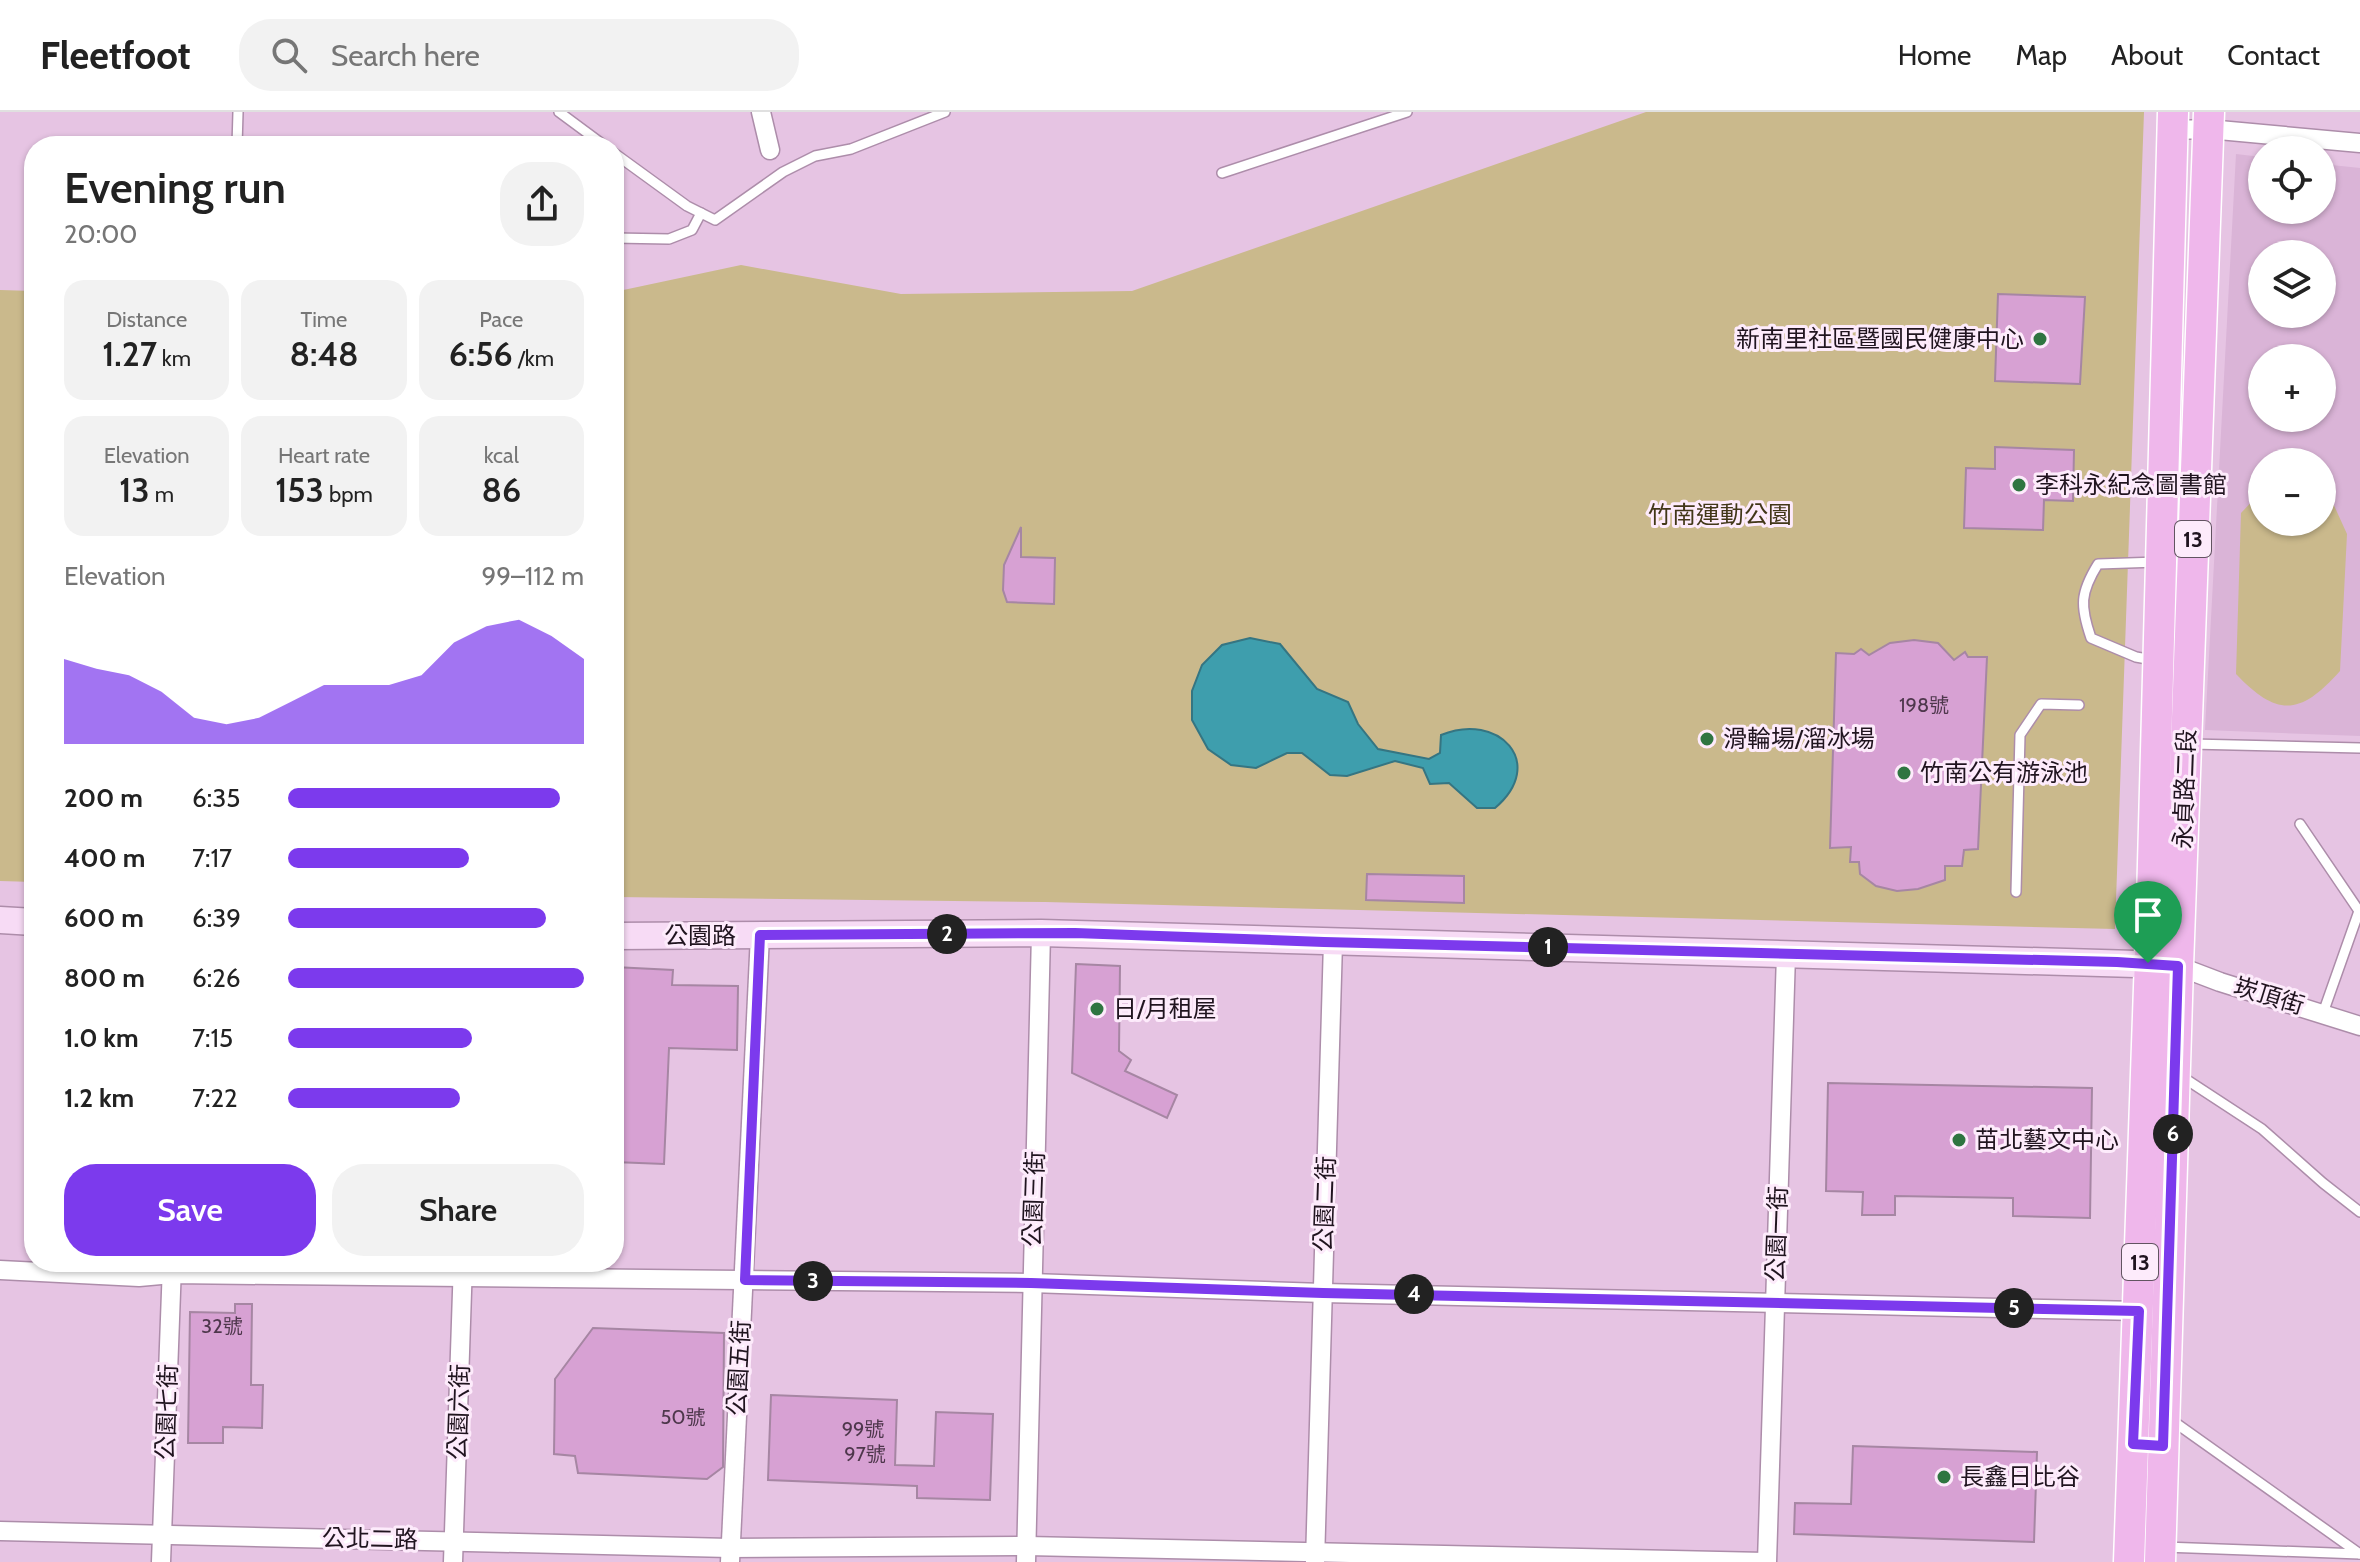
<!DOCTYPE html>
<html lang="en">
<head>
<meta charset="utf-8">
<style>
  body { margin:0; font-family:Cabin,"Noto Sans TC",sans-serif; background:#f2f2f2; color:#222; height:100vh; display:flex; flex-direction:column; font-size:30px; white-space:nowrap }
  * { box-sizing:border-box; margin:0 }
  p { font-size:26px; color:#767676 }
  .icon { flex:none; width:44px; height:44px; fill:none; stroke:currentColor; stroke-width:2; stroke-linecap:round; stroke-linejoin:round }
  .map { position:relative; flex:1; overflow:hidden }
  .drawer { position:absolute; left:24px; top:24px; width:600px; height:1136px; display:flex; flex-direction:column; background:#fff; border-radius:32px; box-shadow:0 2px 6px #0004 }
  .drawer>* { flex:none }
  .buttons { position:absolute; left:2248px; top:24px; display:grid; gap:16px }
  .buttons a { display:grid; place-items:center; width:88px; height:88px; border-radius:50%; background:#fff; box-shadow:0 2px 6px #0004; font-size:40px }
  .pin { position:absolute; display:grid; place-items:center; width:68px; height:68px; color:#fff; margin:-82px -34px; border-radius:50% 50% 50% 0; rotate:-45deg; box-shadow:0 0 8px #0007 }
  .pin .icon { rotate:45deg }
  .km { position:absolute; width:40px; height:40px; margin:-20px; border-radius:50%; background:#222; color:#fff; font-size:22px; line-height:40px; text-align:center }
  .round { display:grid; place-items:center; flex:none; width:84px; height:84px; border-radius:32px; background:#f2f2f2 }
  .overview { display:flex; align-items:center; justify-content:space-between; height:136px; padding:0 40px }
  h1 { font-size:44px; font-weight:600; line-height:60px }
  .metrics { display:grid; grid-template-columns:repeat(3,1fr); gap:12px; height:136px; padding:8px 40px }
  .metrics div { display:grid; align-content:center; border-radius:20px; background:#f2f2f2; text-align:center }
  .metrics b { font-size:34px; font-weight:600 }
  .metrics small { font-size:22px; font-weight:400 }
  .metrics p { font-size:22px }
  .chart { height:224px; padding:16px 40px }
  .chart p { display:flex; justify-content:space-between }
  .chart svg { width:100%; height:144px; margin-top:8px; fill:#7c3aed; opacity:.7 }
  .cta { display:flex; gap:16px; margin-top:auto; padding:16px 40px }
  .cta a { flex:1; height:92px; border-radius:32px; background:#7c3aed; color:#fff; font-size:32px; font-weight:600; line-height:92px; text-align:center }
  .cta a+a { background:#f2f2f2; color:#222 }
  ul { padding:0 40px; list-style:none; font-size:26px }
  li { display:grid; grid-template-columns:128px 96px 1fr; align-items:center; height:60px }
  li i { height:20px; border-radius:10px; background:#7c3aed }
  header { display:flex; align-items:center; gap:48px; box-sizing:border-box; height:112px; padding:0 40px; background:#fff; border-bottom:2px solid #e0e0e0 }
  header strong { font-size:38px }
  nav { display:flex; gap:44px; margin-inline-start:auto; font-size:28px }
  .search { width:560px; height:72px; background:#f2f2f2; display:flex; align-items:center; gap:20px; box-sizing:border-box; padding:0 28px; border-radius:32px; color:#767676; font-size:30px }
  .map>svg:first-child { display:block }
</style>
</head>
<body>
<header>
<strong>Fleetfoot</strong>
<div class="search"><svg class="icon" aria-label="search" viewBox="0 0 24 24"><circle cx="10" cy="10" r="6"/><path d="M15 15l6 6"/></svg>Search here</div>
<nav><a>Home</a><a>Map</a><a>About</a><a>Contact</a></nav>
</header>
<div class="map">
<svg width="2360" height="1450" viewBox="0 0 2360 1450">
  <rect width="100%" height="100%" fill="#e6c4e3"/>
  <path fill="#dab4d7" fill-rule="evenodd" d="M2236,42L2262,45V98H2322V52L2360,56V624L2205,618ZM2262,142H2322V202H2262ZM2262,246H2322V306H2262ZM2262,350H2322V410H2262Z"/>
  <g fill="#cab98c">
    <path d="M1646,0H2144L2115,817L1045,790L614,785V180L741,153L901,182L1132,179Z"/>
    <path d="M0,178L34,179V770L0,769Z"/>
    <path d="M2262,379V410H2322V379L2332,389L2347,422L2340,559C2300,604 2277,605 2236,562L2241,401Z"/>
  </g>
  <path fill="#3e9ead" stroke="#357582" stroke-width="2" d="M1250,526L1280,532L1317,577L1348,590L1358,612L1378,637L1429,647L1440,641L1441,623C1498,599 1548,651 1495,696H1477L1449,671L1430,672L1423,656L1395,649L1347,664L1330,663L1302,641H1287L1256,656L1231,653L1208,637L1192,608V579L1202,553L1222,533Z"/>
  <g fill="#d7a1d3" stroke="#a686a3" stroke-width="2">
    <path d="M1998,182L2085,185L2080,272L1995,269Z"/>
    <path d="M1995,335L2074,338L2073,389L2044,388L2043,418L1964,416L1966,356L1995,357Z"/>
    <path d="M1021,415V445L1055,446L1054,492L1007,490L1003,478L1004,453Z"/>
    <path d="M1914,528L1938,531L1954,548L1965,540L1968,545H1987L1978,737L1964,738L1962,754H1945V768L1918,777L1897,779L1876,774L1860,762L1859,750H1850L1851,735L1830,736L1836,541L1854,542L1861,537L1869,543L1890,531Z"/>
    <path d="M1367,762L1464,764V791L1366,788Z"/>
    <path d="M1076,852L1120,854L1119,939L1131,948L1125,959L1177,983L1167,1006L1072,961Z"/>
    <path d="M614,855L673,858L672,873L738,874L737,938L669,936L664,1052L614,1050Z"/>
    <path d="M1828,971L2092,976L2090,1106L2013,1104V1086L1895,1084V1103H1862L1863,1080L1826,1079Z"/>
    <path d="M235,1192H252L251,1273H263L262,1316L223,1315V1331H188L190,1200L235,1201Z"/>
    <path d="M593,1216L724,1221L723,1355L707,1367L578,1361L575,1344L554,1342L555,1267Z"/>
    <path d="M771,1283L897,1288L895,1353L934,1354L936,1300L993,1302L990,1388L917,1386V1374L768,1368Z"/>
    <path d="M1853,1334L2037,1340L2034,1430L1794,1422L1795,1391L1851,1392Z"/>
  </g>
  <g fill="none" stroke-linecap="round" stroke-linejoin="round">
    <defs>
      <g id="lane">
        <path d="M559,0L605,34"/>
        <path d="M237,34L238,0"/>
        <path d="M614,41L687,94L715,108L783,60L815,44L851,37L945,0"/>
        <path d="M1222,61L1407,0"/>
        <path d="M614,126L669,127L692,118L701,101"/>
        <path d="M2153,548L2136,545L2091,526C2080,494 2080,481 2098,452L2158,450"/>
        <path d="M2191,632L2360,636"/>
        <path d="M2300,712L2359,799L2323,901"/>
        <path d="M2016,780L2020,623L2041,592L2079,593"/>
        <path d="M2181,964L2262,1017L2323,1071L2360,1100"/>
        <path d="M2170,1307L2360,1442"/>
        <path d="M2164,1435L2360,1442"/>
      </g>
      <g id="street">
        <path d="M761,0L770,38"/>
        <path d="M2173,18L2208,17L2360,31"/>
        <path d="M2178,854L2220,870L2360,914"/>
        <path d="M0,1158L139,1165L172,1162L1031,1171L1323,1181L2139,1199"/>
        <path d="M0,1419L730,1436L1027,1434L1765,1450"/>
        <path d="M161,1450L172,1153"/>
        <path d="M453,1450L463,1150"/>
        <path d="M730,1450L760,823"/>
        <path d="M1026,1450L1041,821"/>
        <path d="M1315,1450L1333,830"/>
        <path d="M1767,1450L1786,842"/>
      </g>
      <g id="secondary">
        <path d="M0,808L34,810"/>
        <path d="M614,824L1041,821L2170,853"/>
      </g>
      <g id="primary">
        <path d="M2129,1450L2152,789L2173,0"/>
        <path d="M2160,1450L2178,854L2209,0"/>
      </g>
    </defs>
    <use href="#lane" stroke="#ad8daa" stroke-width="12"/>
    <use href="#street" stroke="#ad8daa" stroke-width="21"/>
    <use href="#secondary" stroke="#ad8daa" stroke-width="29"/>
    <use href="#primary" stroke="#fff" stroke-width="33"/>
    <use href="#lane" stroke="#fff" stroke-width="9"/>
    <use href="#street" stroke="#fff" stroke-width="18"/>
    <use href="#secondary" stroke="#f7dbf5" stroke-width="26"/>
    <use href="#primary" stroke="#efb7eb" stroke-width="30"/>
  </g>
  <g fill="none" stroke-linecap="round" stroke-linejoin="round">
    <defs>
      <path id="route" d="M1075,821L1324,830L2117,850L2178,854L2163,1334L2133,1332L2139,1199L1323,1181L1031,1171L745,1168L760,823Z"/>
    </defs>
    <use href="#route" stroke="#fff" stroke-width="16"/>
    <use href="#route" stroke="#7c3aed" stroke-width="10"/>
  </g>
  <g fill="#2f7541" stroke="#fdebfb" stroke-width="3">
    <circle cx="2040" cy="227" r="8"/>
    <circle cx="2019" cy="373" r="8"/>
    <circle cx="1707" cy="627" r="8"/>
    <circle cx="1904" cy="661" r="8"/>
    <circle cx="1097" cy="897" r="8"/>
    <circle cx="1959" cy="1028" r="8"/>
    <circle cx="1944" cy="1365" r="8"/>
  </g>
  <g text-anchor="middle" stroke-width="6" stroke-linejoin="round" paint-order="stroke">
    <g font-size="20" fill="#4e374c">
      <text x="1924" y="600">198號</text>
      <text x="222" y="1221">32號</text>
      <text x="683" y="1312">50號</text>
      <text x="863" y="1324">99號</text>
      <text x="865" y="1349">97號</text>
    </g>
    <g fill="#fdebfb" stroke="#625461" stroke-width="2">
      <rect x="2175" y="409" width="36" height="36" rx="6"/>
      <rect x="2122" y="1132" width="36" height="36" rx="6"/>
    </g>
    <g font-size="22" font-weight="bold" fill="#20141f">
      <text x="2193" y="435">13</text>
      <text x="2140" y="1158">13</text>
    </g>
    <g font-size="24" fill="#20141f" stroke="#fdebfb" text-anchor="start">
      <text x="2024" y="235" text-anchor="end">新南里社區暨國民健康中心</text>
      <text x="2035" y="381">李科永紀念圖書館</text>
      <text x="1723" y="635">滑輪場/溜冰場</text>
      <text x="1920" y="669">竹南公有游泳池</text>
      <text x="1113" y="905">日/月租屋</text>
      <text x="1975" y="1036">苗北藝文中心</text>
      <text x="1960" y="1373">長鑫日比谷</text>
    </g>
    <g font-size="24" fill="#423718" stroke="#fdebfb">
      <text x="1720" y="411">竹南運動公園</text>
    </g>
    <g font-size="24" fill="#20141f" stroke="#fdebfb">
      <text transform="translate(2185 677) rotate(-88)" y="8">永貞路二段</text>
      <text x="700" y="832">公園路</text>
      <text transform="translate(2269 884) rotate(17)" y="8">崁頂街</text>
      <text transform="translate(1034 1087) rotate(-88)" y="8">公園三街</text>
      <text transform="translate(1325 1092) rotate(-88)" y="8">公園二街</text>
      <text transform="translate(1777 1122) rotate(-88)" y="8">公園一街</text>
      <text transform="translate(739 1256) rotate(-87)" y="8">公園五街</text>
      <text transform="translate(167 1300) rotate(-88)" y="8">公園七街</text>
      <text transform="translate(459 1300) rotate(-88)" y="8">公園六街</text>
      <text transform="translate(370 1427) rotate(1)" y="8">公北二路</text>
    </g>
  </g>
</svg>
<div class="buttons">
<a><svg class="icon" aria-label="locate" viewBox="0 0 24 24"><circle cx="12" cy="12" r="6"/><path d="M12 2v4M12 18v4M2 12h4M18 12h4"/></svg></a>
<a><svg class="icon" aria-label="layers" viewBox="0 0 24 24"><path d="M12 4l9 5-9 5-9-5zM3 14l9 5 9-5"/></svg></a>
<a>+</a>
<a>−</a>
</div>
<div class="pin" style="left:2148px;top:851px;background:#1e9e55"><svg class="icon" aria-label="arrive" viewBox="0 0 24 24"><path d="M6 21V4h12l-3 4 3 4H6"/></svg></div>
<b class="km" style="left:1548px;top:835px">1</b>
<b class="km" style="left:947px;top:822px">2</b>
<b class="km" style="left:813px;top:1169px">3</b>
<b class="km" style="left:1414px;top:1182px">4</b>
<b class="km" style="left:2014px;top:1196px">5</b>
<b class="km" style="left:2173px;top:1022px">6</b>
<section class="drawer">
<div class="overview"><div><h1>Evening run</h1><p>20:00</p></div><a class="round"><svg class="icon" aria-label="share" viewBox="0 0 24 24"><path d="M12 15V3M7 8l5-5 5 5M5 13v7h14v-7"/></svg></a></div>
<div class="metrics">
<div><p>Distance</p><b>1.27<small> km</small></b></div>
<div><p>Time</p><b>8:48</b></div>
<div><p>Pace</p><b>6:56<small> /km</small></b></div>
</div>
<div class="metrics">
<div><p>Elevation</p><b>13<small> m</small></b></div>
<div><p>Heart rate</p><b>153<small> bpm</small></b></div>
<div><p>kcal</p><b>86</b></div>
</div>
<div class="chart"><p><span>Elevation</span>99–112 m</p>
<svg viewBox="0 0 160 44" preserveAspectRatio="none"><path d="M0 44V18L10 21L20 23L30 28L40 36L50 38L60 36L70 31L80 26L90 26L100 26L110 23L120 13L130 8L140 6L150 11L160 18V44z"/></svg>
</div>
<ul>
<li><b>200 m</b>6:35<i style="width:92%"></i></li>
<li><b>400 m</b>7:17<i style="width:61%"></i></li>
<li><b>600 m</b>6:39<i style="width:87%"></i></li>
<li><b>800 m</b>6:26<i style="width:100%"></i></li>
<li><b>1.0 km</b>7:15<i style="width:62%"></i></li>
<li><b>1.2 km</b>7:22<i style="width:58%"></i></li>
</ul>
<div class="cta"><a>Save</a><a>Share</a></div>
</section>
</div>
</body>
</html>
